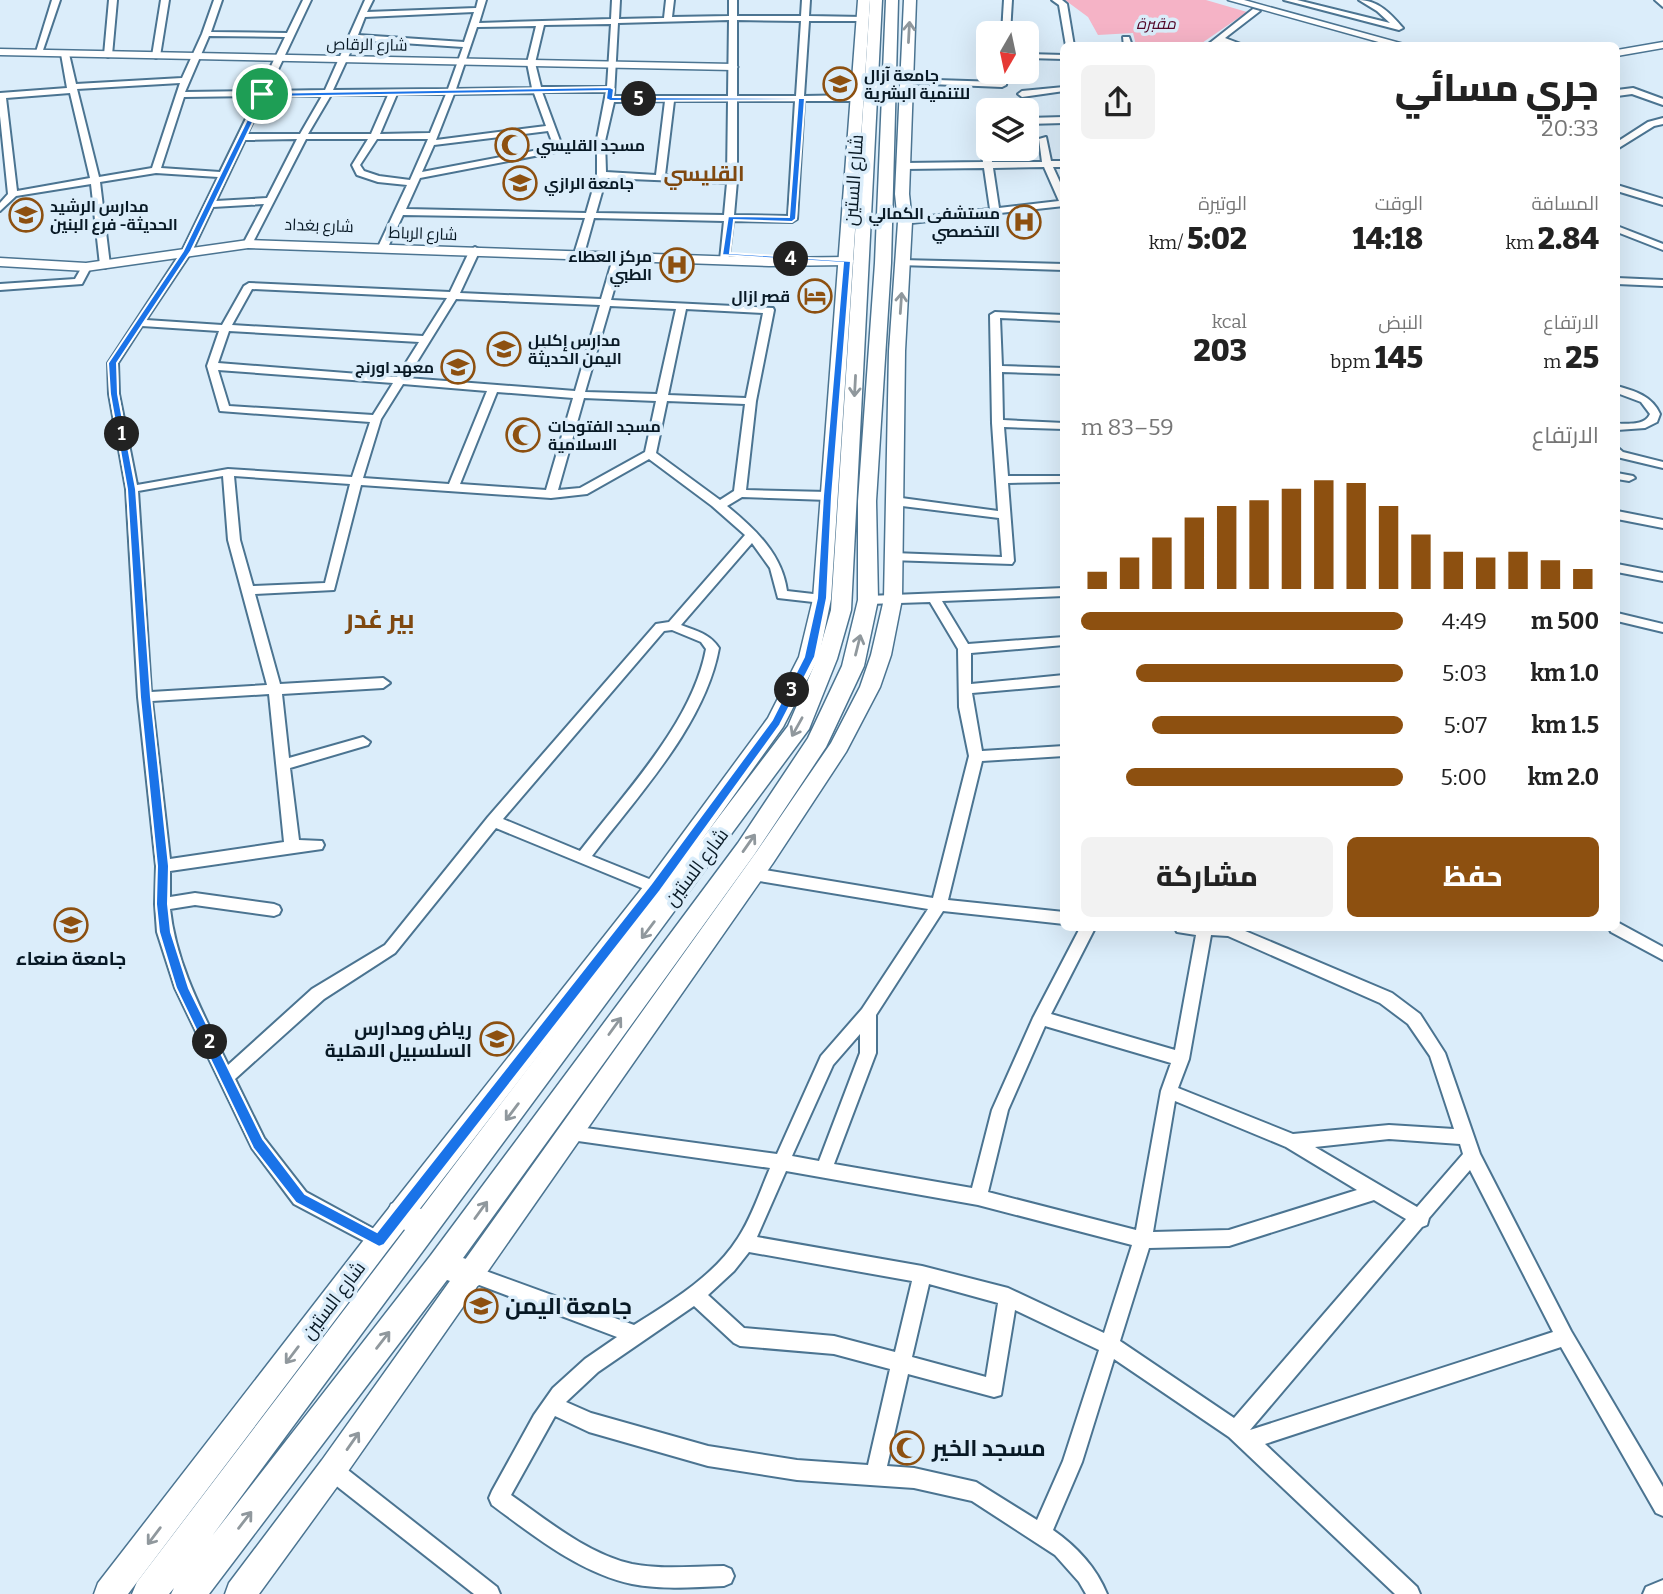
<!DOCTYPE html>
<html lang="ar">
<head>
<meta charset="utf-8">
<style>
  body { margin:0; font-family:Bitter,Cairo,serif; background:#f2f2f2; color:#222; direction:rtl; height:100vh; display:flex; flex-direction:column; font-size:26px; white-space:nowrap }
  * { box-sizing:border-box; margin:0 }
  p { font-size:23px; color:#767676 }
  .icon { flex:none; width:38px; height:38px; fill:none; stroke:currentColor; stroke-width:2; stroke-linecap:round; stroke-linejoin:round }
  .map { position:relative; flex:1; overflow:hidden; direction:ltr }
  .side { position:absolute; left:1060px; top:42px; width:560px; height:889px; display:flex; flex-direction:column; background:#fff; border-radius:10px; box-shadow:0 7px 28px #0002; direction:rtl }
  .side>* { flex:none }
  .needle { width:46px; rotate:189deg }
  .controls { position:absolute; left:976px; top:21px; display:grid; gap:14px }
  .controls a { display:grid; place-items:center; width:63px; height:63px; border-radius:10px; background:#fff; box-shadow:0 7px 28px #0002; font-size:35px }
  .pin { position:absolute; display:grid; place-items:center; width:60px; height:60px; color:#fff; margin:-30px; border:4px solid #fff; border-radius:50%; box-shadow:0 2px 7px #0007 }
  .km { position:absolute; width:35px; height:35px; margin:-18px; border-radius:50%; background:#222; color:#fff; font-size:19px; line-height:35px; text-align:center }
  .round { display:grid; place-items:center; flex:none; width:74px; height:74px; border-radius:10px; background:#f2f2f2 }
  .headline { display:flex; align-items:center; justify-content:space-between; height:119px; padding:0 21px }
  h1 { font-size:38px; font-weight:800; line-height:52px }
  .figures { display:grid; grid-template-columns:repeat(3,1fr); gap:10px; height:119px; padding:7px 21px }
  .figures div { display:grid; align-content:center }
  .figures b { font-size:30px; font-weight:800 }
  .figures small { font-size:19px; font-weight:400 }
  .figures p { font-size:19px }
  .chart { height:196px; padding:14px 21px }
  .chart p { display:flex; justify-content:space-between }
  .chart svg { width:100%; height:126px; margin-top:7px; stroke:#8d5010; stroke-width:6 }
  .cta { display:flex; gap:14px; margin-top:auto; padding:14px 21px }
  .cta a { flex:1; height:80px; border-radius:10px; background:#8d5010; color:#fff; font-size:28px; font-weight:800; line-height:80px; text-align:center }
  .cta a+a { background:#f2f2f2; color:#222 }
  ul { padding:0 21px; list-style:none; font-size:23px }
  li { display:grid; grid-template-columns:112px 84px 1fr; align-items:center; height:52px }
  li i { height:18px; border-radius:9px; background:#8d5010 }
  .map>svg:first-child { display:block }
</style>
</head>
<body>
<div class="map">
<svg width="1663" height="1594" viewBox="0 0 1663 1594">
  <rect width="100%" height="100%" fill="#dbedfa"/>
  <path fill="#f5b3c6" d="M1065,0H1206L1247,12L1199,45H1136L1133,33L1098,35L1088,17Z"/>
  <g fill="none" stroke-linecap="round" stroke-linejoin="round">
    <defs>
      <g id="minor">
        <path d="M52,0H60L42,53L35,55Z"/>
        <path d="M109,0H117L112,55L108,57L104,55Z"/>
        <path d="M161,0H169L160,56L156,58L152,56Z"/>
        <path d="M214,0H222L211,32L287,33L303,0H311L268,91L325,90L365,0H373L367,12L476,8L478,0H486L479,23L611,19L612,0H620L619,19L664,18L666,0H674L672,17L729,16V0H737V16H801L802,0H810L809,16L863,17L867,19L863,21H809L804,96L859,95L863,98L859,101H804L797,219L792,222L733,221L728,262L720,260L724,221L594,218L584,254L579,257L574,254L585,218L403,215L388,247L380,249L378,247L407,185L378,182L357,175L352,165L368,139H306L251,246L243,244L264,204L213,207L192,251L146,320L222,325L244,286L249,283L450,292L470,250L475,247L480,250L460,293L601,299L614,255L622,253L624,255L611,300L773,308L774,310L756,401L746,490L828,492L834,496L828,500L742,497L727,506C755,529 782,554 787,591L822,595L828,599L822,603L778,598L770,568L752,543L681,625C697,631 710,634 719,648C705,725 638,795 592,856L669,887L671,891L669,895H659L496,828L395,953L324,999L235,1079L264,1138L306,1192L385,1235L388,1241L385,1247L379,1249L294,1204L252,1148L175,988L157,932L155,904L156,866L138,697L126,489L109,394L108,363L182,251L218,177L156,173L100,182L110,265L105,268L100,265L91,184L16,196L0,211V203L8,194L0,116V93L67,88L61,54L65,52L69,54L76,84L182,78L202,34ZM474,12L464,42L358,35L365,17ZM729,20L728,96H614L618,23ZM737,20L801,21L796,96H737ZM611,24L607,87H541L535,63L544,25ZM536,26L527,63L532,88L456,89L477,27ZM209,36L285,37L259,91L185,92ZM356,40L463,47L448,89L333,90ZM180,83L152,168L99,177L77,89ZM542,92H606L597,139L562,146ZM70,93L90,178L17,191L6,98ZM534,93L546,126L436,140L454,94ZM397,94H446L430,133L380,134ZM331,95H388L371,134H308ZM257,96L220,172L161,168L184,97ZM265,96H322L300,134H247ZM665,101L656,175L606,172L605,141L614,102ZM674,101H728L727,178L665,175ZM737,101H795L788,216L734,215L737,181ZM548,131L554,147L422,172L434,145ZM297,139L267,198L216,201L245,140ZM377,139H428L410,180L379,176L364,171L360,165ZM597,144V175L586,213L406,209L420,178ZM606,178L727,183L724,215L596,213ZM252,289L447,298L423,336L232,325ZM456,299L600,305L575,391L407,378ZM610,306L676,309L657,394L585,392ZM686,309L763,313L746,398L668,395ZM142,326L219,331L207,366L220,411L370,422L352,477L228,469L137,485L119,394L118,363ZM229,331L419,342L397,377L218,363ZM218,370L393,383L373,415L229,406ZM403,384L487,391L449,484L363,478L381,419ZM497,392L573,398L546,490L460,484ZM584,398L656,401L645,452L580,488L558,490ZM667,401L745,404L734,491L720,500L656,453ZM649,459L712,506L745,535L669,622L656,624L488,817L385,945L312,989L228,1065C204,1015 176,965 170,909L195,905L274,916L279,914L281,910L279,906L274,904L195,893L170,897V871L322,849L324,845L322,841L299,840L290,768L368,745L370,742L363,737L289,758L282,694L383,688L390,683L383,678L280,684L255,594L334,590L361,485L551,498L587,494ZM223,476L228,540L267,685L151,692L138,491ZM234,476L350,484L325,583L253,586L240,540ZM672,630L701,642L706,649C692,723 626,791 580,851L503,819L664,631ZM269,694L284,842L170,859L152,701Z"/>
        <path d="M1004,0H1012L1010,33H1002Z"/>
        <path d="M1052,0H1062L1067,4L1074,46H1066L1059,5Z"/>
        <path d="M1284,0H1297L1390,23L1377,11L1359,0C1378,0 1391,14 1403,28L1399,30Z"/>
        <path d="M1655,0H1663V7Z"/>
        <path d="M1253,9L1260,11L1225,38L1246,46H1232L1220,42L1216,46H1206Z"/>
        <path d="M1123,37H1129L1132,46H1124Z"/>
        <path d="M1027,54L1064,55V59L1027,58Z"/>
        <path d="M1000,72H1008L1006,85L1002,87L906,83L902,81L906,79L998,82Z"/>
        <path d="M1064,87V91L1022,97L1018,94L1022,91Z"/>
        <path d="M1633,88L1663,99V105L1632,94L1617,96V90Z"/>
        <path d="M1064,117V123L1027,124V118Z"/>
        <path d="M1663,118V124L1654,126L1617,149V142L1648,122Z"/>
        <path d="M989,119V125H987L992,162H1042L1039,139L1046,137L1051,161H1064V167H1053L1064,191V206L902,224L900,222L905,219L990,209L984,168L904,169L900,166L904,163L983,162L978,122ZM1044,167L1059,201L999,208L993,168Z"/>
        <path d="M1617,185L1663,199V205L1617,191Z"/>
        <path d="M1617,226L1663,244V250L1617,232Z"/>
        <path d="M901,260L1064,264V270L898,265L896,263Z"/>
        <path d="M83,265L91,267L82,284L0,290V284L75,279Z"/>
        <path d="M1617,278L1663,280V286L1617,284Z"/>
        <path d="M995,312L1064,315V321L1000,318L1002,366L1064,368V374L1002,372L1003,420L1064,423V429L1004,427L1008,476H1064V482L1008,483L1014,561L1012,564L889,560L887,557L889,554L893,553L1002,557L999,518L894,505L888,501L894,497L998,511L992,423L990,315Z"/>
        <path d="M1617,386C1635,391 1652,396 1660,414L1657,422L1645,428L1617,430V424C1628,423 1645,426 1650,414L1641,402L1617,393Z"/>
        <path d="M1617,447L1623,452L1663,462V468L1617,457Z"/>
        <path d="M1617,473L1633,476L1635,478L1629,481L1617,479Z"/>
        <path d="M1617,511L1663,520V528L1617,519Z"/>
        <path d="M1617,564L1663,573V581L1617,572Z"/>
        <path d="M1064,588V596L942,601L968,644L1064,637V645L971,653V684L1064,675V685L972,693L982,751L1064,746V756L982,761L948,900L1064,912V924L943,911L876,1015V1053L834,1164L972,1188L992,1110L1033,1018L1080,928H1095L1051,1014L1175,1050L1196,935L1177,932L1175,928H1238L1392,993L1420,1014L1445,1053L1480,1154L1571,1331L1663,1487V1516L1656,1513L1561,1347L1265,1444L1417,1587L1420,1594H1395L1229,1437L1114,1359L1082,1462L1053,1530C1076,1546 1096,1567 1107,1594H1086L1079,1582L1055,1555L972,1501L914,1488L797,1480L708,1466L589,1432L555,1416L511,1495C548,1521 588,1554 632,1564C662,1570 694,1566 724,1566L731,1569L734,1576L731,1583L724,1586C694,1587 662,1590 632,1584C580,1573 534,1536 492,1505L489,1498L492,1491L534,1415L553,1388L585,1359L617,1337L466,1280L463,1274L466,1268L472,1266L634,1325C672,1301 714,1276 738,1238C752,1217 760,1191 770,1168L571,1140L565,1138L563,1133L565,1128L571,1126L777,1154L821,1056L862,1009L928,909L753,880L748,878L746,874L748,870L753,868L933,898L969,756L959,707L958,649L930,602L868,604L862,600L868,596ZM1211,935L1228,936L1380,1003L1408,1024L1430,1056L1454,1129L1389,1125L1293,1134L1178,1088L1189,1059ZM1045,1026L1171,1063L1161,1091L1136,1230L988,1192L1008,1110ZM860,1034V1053L819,1161L792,1156L833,1065ZM1175,1101L1286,1147L1357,1190L1229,1230L1153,1232ZM1389,1139L1460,1144L1463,1154L1417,1207L1315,1147ZM1470,1170L1553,1332L1250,1430L1422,1227L1427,1225L1429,1218ZM786,1171L978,1205L1132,1245L1104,1333L1008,1288L922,1266L757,1237ZM1374,1200L1406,1219L1234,1418L1120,1341L1149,1248L1229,1246ZM749,1252L912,1281L895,1352L834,1336L744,1328L708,1295L734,1271ZM929,1284L998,1303L986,1377L912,1357ZM694,1306L734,1343L740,1346L834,1354L890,1369L868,1465L797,1460L708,1446L591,1413L566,1402L598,1372ZM1015,1310L1099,1350L1063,1461L1037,1520L976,1482L914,1468L887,1466L908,1374L994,1397L1001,1395Z"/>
        <path d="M1617,613L1663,624V632L1617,621Z"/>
        <path d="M1617,922L1663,947V960L1611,932L1609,928H1617Z"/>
        <path d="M332,1460L339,1463L497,1587L500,1594H474L325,1477L322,1470L325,1463Z"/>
        <path d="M1663,1580V1594H1643L1646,1587Z"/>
      </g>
      <g id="tertiary">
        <path d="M1228,0H1244L1411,46H1393Z"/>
        <path d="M1663,42V48L1617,56V50Z"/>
        <path d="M0,49L733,64L738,67L733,70L0,55Z"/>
        <path d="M248,240L769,258L848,257L854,261L848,265L769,266L248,248L86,271L0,266V258L86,263Z"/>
      </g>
      <g id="primary">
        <path d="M858,0H870L831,599L819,657L783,727L663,894L388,1250L128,1594H94L98,1583L370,1232L647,882L768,718L799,657L813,599Z"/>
        <path d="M904,0H916L909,194L912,222L905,351L902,599L891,655L880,687L846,752L773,863L342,1480L259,1594H225L229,1583L322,1460L757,851L831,743L860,687L871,655L884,599L889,351L898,222L895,194Z"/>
      </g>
      <path id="trunk" d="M870,0H882L851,610L837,659L809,729L212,1536L431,1255L738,843L808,738L842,666L858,600V501L875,263L886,0H898L891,263L876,501L878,600L864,666L826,747L754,855L463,1258L482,1264L486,1274L482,1284L472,1288L447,1280L209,1594H171L174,1588L169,1594H132L137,1582L405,1230L391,1222L387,1213L391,1204L401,1200L421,1209L788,726L817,659L831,610Z"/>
    </defs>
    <use href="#minor" stroke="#4b7491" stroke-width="4"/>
    <use href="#tertiary" stroke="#4b7491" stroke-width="3"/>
    <use href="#primary" stroke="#4b7491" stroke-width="3"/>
    <use href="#trunk" stroke="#4b7491" stroke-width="3"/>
    <use href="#minor" fill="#fff" fill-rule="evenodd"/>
    <use href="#tertiary" fill="#fff" fill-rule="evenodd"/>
    <use href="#primary" fill="#fff" fill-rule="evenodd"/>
    <use href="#trunk" fill="#fff" fill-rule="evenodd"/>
  </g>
  <defs><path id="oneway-shaft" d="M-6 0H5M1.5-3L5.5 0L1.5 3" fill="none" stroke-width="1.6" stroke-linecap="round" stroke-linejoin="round" transform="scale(1.75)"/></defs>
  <g stroke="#90989d">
    <use href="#oneway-shaft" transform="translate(909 32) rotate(-87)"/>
    <use href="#oneway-shaft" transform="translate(901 303) rotate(-86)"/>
    <use href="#oneway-shaft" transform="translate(855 386) rotate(93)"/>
    <use href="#oneway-shaft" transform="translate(858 645) rotate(-76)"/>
    <use href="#oneway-shaft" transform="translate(797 727) rotate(119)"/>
    <use href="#oneway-shaft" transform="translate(749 843) rotate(-55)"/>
    <use href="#oneway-shaft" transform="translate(648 930) rotate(127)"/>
    <use href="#oneway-shaft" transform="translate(615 1026) rotate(-54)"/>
    <use href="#oneway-shaft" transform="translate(512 1112) rotate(127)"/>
    <use href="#oneway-shaft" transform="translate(481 1210) rotate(-54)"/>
    <use href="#oneway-shaft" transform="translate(383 1340) rotate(-52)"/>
    <use href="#oneway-shaft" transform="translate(292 1355) rotate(127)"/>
    <use href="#oneway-shaft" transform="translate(353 1441) rotate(-55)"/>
    <use href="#oneway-shaft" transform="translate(245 1520) rotate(-52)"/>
    <use href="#oneway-shaft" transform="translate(154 1536) rotate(127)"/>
  </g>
  <path fill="#1a73e8" stroke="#fff" stroke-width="2" fill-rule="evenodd" d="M610,87L614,89L613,97L805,98L796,219L792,222L734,220L730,253L851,261L832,496L827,598L815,657L780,725L660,891L384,1245L379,1247L296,1203L253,1148L176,988L159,932L156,904L157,866L140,697L127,489L110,394L108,363L183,251L260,93ZM607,91L606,99L610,101L798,100L789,217L728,216L722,255L843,263L823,496L817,598L804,657L772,720L651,884L377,1232L305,1194L263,1139L189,988L171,932L168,904L169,866L151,697L136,489L118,394L117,363L191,251L265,97Z"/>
  <defs>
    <symbol id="university-ring" viewBox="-11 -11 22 22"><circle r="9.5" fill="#dbedfa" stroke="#8d5010" stroke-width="1.5"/><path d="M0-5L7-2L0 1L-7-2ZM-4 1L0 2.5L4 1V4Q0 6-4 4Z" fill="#8d5010"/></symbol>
    <symbol id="mosque-ring" viewBox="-11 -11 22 22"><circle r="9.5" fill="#dbedfa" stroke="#8d5010" stroke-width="1.5"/><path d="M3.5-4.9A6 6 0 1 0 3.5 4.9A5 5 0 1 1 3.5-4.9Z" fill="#8d5010"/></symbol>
    <symbol id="school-ring" viewBox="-11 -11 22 22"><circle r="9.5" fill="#dbedfa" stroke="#8d5010" stroke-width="1.5"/><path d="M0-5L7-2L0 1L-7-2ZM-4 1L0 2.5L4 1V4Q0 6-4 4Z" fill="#8d5010"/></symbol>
    <symbol id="hospital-ring" viewBox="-11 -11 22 22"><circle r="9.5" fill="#dbedfa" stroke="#8d5010" stroke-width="1.5"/><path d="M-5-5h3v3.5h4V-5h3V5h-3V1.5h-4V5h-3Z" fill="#8d5010"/></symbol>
    <symbol id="hotel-ring" viewBox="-11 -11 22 22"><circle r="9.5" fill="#dbedfa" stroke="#8d5010" stroke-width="1.5"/><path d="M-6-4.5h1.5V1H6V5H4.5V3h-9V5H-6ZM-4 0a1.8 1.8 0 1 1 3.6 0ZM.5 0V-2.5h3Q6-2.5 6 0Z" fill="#8d5010"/></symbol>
  </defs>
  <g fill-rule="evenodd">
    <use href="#university-ring" x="821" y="65" width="38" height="38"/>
    <use href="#mosque-ring" x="493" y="126" width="38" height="38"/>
    <use href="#university-ring" x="501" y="164" width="38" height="38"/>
    <use href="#school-ring" x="7" y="196" width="38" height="38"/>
    <use href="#hospital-ring" x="1005" y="203" width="38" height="38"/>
    <use href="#hospital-ring" x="658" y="246" width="38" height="38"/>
    <use href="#hotel-ring" x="796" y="277" width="38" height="38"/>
    <use href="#school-ring" x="485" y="330" width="38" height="38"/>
    <use href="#school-ring" x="439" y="348" width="38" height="38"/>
    <use href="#mosque-ring" x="504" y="416" width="38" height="38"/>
    <use href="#university-ring" x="52" y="906" width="38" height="38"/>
    <use href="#school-ring" x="478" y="1020" width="38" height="38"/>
    <use href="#university-ring" x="462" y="1287" width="38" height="38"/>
    <use href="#mosque-ring" x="888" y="1429" width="38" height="38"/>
  </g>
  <g text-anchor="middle" stroke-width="7" stroke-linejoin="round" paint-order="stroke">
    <g font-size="16" font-style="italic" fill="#530729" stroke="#dbedfa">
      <text x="1156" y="29">مقبرة</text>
    </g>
    <g font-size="16" fill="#081925" stroke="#dbedfa">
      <text transform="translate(367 44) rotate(1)" y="6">شارع الرقاص</text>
      <text transform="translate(319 225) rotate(2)" y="6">شارع بغداد</text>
      <text transform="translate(423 233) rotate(2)" y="6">شارع الرباط</text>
    </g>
    <g font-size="16" font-weight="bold" fill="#081925" stroke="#dbedfa" text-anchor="start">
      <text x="864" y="81">جامعة آزال<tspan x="864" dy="18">للتنمية البشرية</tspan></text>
      <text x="536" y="151">مسجد القليسي</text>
      <text x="544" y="189">جامعة الرازي</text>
      <text x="50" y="212">مدارس الرشيد<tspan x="50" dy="18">الحديثة- فرع البنين</tspan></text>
      <text x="1000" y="219" text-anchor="end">مستشفى الكمالي<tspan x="1000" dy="18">التخصصي</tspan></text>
      <text x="652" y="262" text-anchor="end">مركز العطاء<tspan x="652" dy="18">الطبي</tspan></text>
      <text x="790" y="302" text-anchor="end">قصر ازال</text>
      <text x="528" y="346">مدارس إكليل<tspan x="528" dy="18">اليمن الحديثة</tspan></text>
      <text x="434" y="373" text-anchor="end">معهد اورنج</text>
      <text x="548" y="432">مسجد الفتوحات<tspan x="548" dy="18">الاسلامية</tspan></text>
    </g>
    <g font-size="19" fill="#081925" stroke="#dbedfa">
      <text transform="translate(853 180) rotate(-86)" y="7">شارع الستين</text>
      <text transform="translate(696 867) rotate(-53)" y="7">شارع الستين</text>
      <text transform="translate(333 1300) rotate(-53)" y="7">شارع الستين</text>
    </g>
    <g font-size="19" font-weight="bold" fill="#081925" stroke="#dbedfa">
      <text x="71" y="965">جامعة صنعاء</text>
      <text x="472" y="1035" text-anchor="end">رياض ومدارس<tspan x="472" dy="22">السلسبيل الاهلية</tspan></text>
    </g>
    <g font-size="21" font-weight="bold" fill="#7f480f" stroke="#dbedfa">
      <text x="704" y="181">القليسي</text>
    </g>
    <g font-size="23" font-weight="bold" fill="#081925" stroke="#dbedfa" text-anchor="start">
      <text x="505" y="1314">جامعة اليمن</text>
      <text x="932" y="1456">مسجد الخير</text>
    </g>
    <g font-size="26" font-weight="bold" fill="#7f480f" stroke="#dbedfa">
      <text x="380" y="628">بير غدر</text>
    </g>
  </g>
</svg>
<div class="controls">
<a><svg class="needle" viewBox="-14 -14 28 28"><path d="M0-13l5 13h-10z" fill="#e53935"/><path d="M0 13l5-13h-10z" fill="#767676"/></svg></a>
<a><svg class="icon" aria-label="layers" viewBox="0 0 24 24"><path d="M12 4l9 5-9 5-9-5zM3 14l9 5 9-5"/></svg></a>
</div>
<div class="pin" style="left:262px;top:94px;background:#1e9e55"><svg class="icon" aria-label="arrive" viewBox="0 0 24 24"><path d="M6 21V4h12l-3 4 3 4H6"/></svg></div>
<b class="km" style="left:122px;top:434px">1</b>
<b class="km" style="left:210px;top:1042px">2</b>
<b class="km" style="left:792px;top:690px">3</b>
<b class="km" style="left:791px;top:259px">4</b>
<b class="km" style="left:639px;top:99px">5</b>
<section class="side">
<div class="headline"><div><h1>جري مسائي</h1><p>20:33</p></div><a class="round"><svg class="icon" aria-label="share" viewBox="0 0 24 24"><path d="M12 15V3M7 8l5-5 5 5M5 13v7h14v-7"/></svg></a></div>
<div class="figures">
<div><p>المسافة</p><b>2.84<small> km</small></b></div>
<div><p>الوقت</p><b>14:18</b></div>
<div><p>الوتيرة</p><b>5:02<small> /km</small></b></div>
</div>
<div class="figures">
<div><p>الارتفاع</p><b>25<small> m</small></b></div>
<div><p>النبض</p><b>145<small> bpm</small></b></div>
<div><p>kcal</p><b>203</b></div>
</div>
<div class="chart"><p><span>الارتفاع</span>59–83 m</p>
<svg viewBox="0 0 160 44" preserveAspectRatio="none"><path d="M5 44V38M15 44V33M25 44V26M35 44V19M45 44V15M55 44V13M65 44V9M75 44V6M85 44V7M95 44V15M105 44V25M115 44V31M125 44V33M135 44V31M145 44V34M155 44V37"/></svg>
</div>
<ul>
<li><b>500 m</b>4:49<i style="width:100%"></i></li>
<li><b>1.0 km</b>5:03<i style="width:83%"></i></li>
<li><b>1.5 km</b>5:07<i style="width:78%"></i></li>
<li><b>2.0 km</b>5:00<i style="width:86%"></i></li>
</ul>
<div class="cta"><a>حفظ</a><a>مشاركة</a></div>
</section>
</div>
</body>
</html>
